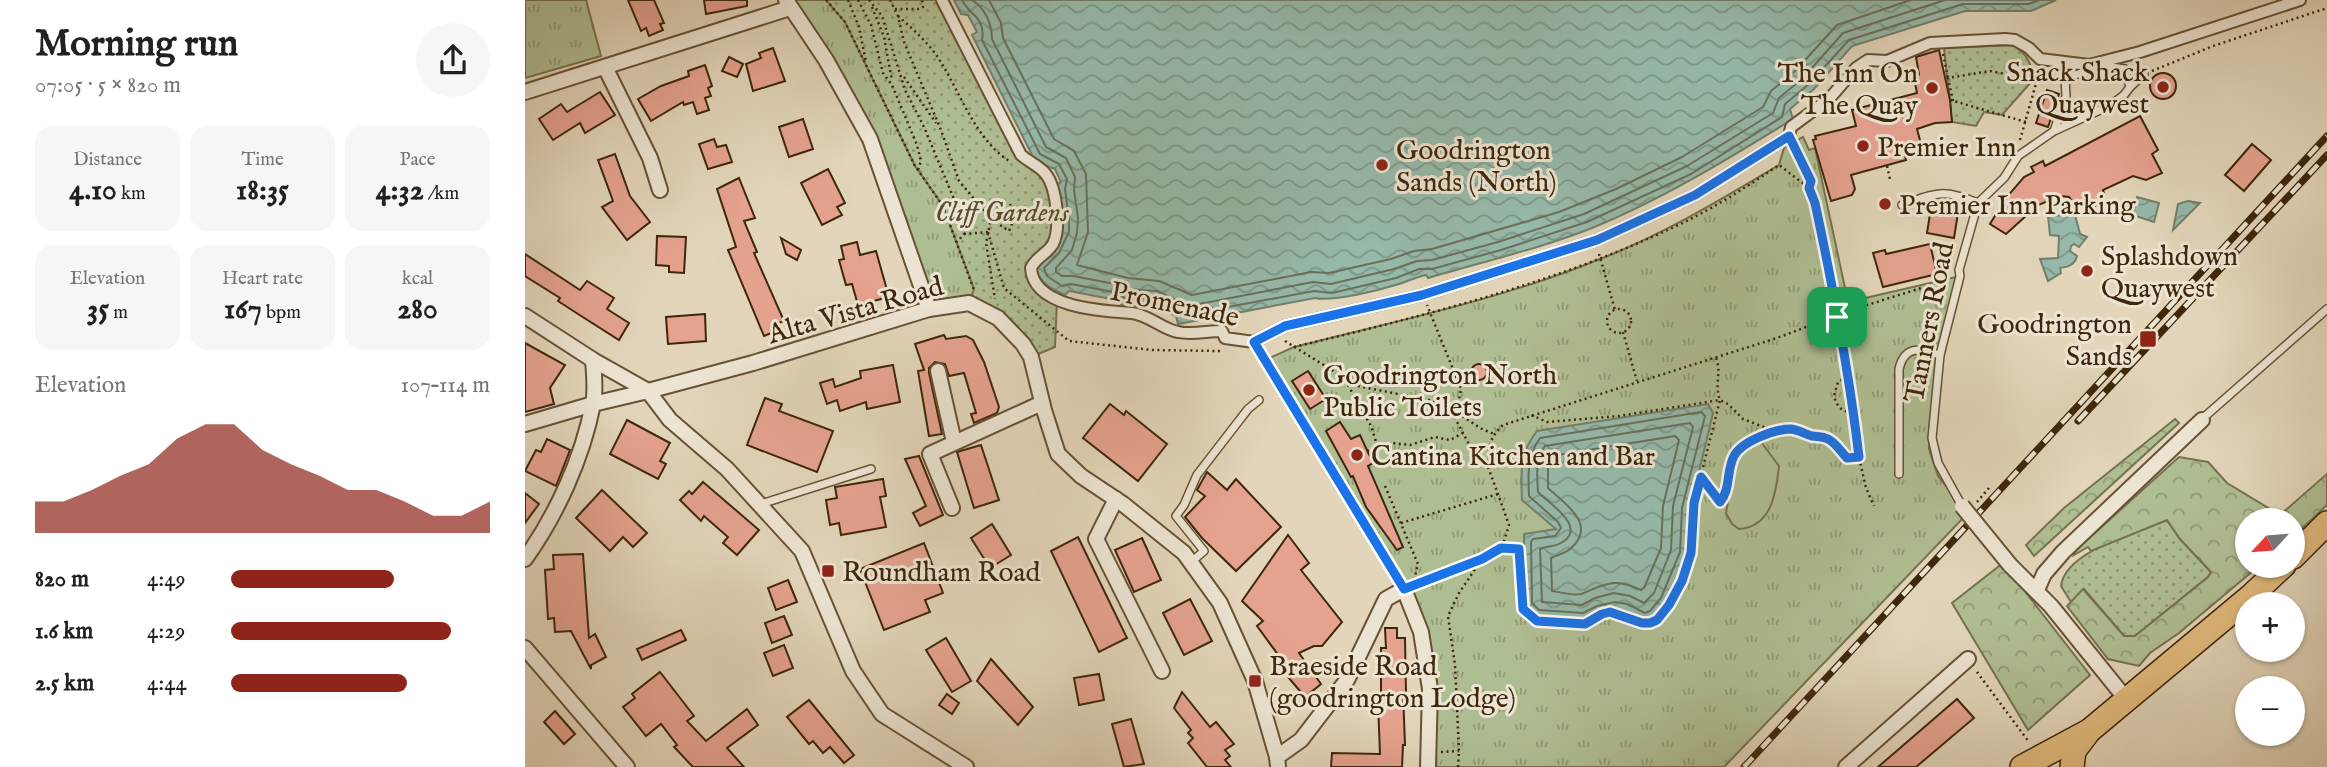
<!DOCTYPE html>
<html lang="en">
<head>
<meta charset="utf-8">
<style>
  body { margin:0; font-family:"IM FELL English",serif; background:#f6f6f6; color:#202124; height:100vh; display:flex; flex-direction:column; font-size:26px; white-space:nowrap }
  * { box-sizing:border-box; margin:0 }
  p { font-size:23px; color:#757577 }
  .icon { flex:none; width:38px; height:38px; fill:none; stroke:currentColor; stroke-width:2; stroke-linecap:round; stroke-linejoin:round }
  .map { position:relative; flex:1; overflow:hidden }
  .sheet { display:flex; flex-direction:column; background:#fff; width:525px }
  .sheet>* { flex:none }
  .needle { width:46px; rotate:244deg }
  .buttons { position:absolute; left:1710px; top:508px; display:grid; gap:14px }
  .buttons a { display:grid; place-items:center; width:70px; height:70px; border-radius:50%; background:#fff; box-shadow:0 2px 5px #0004; font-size:35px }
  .pin { position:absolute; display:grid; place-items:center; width:60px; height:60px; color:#fff; margin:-30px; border-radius:14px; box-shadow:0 4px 10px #0006 }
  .round { display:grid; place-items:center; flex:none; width:74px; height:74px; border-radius:37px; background:#f6f6f6 }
  .headline { display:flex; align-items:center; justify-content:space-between; height:119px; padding:0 35px }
  h1 { font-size:38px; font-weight:700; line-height:52px }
  .metrics { display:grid; grid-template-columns:repeat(3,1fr); gap:10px; height:119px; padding:7px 35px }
  .metrics div { display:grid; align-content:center; border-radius:18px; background:#f6f6f6; text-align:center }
  .metrics b { font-size:30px; font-weight:700 }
  .metrics small { font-size:19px; font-weight:400 }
  .metrics p { font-size:19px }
  .chart { height:196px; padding:14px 35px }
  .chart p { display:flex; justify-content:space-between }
  .chart svg { width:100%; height:126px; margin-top:7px; fill:#8f2418; opacity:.7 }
  ul { padding:0 35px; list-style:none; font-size:23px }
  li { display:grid; grid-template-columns:112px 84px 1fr; align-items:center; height:52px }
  li i { height:18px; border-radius:9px; background:#8f2418 }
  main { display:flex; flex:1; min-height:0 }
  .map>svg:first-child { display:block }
</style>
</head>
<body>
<main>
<section class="sheet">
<div class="headline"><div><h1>Morning run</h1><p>07:05 · 5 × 820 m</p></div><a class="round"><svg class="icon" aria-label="share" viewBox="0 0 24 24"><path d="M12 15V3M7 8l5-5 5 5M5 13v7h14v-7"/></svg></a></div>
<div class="metrics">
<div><p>Distance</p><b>4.10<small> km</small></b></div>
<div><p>Time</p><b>18:35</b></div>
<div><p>Pace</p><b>4:32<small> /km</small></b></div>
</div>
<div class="metrics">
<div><p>Elevation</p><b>35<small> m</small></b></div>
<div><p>Heart rate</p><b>167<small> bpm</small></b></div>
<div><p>kcal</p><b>280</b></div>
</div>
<div class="chart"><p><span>Elevation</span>107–114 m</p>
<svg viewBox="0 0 160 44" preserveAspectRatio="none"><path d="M0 44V33L10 33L20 29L30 24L40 20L50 11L60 6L70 6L80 15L90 20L100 24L110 29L120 29L130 33L140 38L150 38L160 33V44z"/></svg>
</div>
<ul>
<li><b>820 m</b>4:49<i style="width:63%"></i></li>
<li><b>1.6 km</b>4:29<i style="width:85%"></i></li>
<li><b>2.5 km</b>4:44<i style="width:68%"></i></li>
</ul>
</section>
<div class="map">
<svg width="1802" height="767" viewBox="0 0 1802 767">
  <defs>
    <pattern id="grass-dots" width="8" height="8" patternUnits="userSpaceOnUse" patternTransform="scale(1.75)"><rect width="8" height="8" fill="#afbe92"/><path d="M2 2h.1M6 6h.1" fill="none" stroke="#909a75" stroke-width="1.8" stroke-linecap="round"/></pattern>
    <pattern id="forest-crowns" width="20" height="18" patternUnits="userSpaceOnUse" patternTransform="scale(1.75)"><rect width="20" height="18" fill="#afbe92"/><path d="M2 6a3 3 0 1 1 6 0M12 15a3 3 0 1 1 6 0" fill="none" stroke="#909a75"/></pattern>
    <pattern id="park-tufts" width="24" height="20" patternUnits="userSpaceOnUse" patternTransform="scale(1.75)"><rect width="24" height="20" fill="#afbe92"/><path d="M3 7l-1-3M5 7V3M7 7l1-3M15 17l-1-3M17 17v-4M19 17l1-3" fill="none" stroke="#909a75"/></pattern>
    <pattern id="water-waves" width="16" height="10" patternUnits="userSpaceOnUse" patternTransform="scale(1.75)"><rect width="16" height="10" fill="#96b9a9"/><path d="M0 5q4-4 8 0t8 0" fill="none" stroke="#7c9688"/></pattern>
  </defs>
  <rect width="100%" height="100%" fill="#e2d5b9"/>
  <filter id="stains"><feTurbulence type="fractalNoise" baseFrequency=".00286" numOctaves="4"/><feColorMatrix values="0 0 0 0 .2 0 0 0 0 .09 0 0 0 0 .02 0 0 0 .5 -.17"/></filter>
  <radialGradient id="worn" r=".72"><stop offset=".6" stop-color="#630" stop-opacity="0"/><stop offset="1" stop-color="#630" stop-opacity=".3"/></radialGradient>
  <g fill="url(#grass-dots)" stroke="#76724e" stroke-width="2">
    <path d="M301,0H417L496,155L524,179L532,227L506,274L532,301L530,347L506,357L498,344L444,303L418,206L390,166L320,23Z"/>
    <path d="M1488,45C1502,54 1508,64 1507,81L1477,115L1459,112L1451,126L1427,122L1419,48Z"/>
    <path d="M1642,520L1655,539L1686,572L1683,577L1610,636H1599L1559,589L1546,602L1536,586C1540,551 1613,532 1642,520Z"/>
  </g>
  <g fill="url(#forest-crowns)" stroke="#76724e" stroke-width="2">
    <path d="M1650,419L1654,423L1509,556L1501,545L1539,508Z"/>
    <path d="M1654,457L1683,462L1702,483L1755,515L1802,474V505L1768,537V520H1722V565H1735L1654,633L1625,653L1614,666L1583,659L1542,606L1558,589L1599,636H1610L1683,577L1686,572L1655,539L1642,520L1566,551L1563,547L1549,555L1551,550Z"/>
    <path d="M1478,563L1565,675L1503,730L1427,603Z"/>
  </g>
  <g fill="url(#park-tufts)" stroke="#76724e" stroke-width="2">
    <path d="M0,0H61L76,56L0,78Z"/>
    <path d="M261,0H301L320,22L390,166L418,206L449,289L444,303L404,309L345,139Z"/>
    <path d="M1278,137L1284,150L1290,148L1323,302L1435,276L1414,362L1404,429V449L1413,476L1443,513L1199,767H903L905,689L879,589L772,410L740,360L769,347C871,321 978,299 1075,259C1139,234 1195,200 1254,165L1259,148Z"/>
  </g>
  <path fill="#afbe92" stroke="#76724e" stroke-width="2" d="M1236,442L1254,466C1251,492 1247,527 1214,529L1207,524L1201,513L1209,464L1215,451Z"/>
  <g fill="url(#water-waves)" stroke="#737f6a" stroke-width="2">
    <path d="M429,0H1531L1506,11H1440L1327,46L1289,89L1265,109L1268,119C1203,159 1138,199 1067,228C1014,249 957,262 903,278L901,275C892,277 883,281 874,284C855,290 808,302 790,298L653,324L651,316L628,306L598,305L586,299L544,291L540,295C527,290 513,282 511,267C540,233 543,229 531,185L536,182L530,169L510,161L447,35L452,32L443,15L436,14Z"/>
    <path d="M1612,197L1634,203L1629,222L1608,215Z"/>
    <path d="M1663,201L1675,203L1648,230L1653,204Z"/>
    <path d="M1550,215L1555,234L1562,237L1554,247L1549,244L1546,246L1545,251L1552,256C1550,265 1543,267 1535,268L1536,273L1523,281L1515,259L1533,258L1534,236L1525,235L1523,216Z"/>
    <path d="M1183,404L1188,413L1166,505L1163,510L1165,512C1163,541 1155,615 1118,620L1100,611L1090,609L1074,613L1060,620L1012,618L1000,608L999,534L1031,529L997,500C996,472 994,454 1012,431Z"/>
  </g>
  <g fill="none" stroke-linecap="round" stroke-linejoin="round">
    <g stroke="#6a705a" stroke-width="2">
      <path d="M437,0C444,15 461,17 457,40L515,154L534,164L542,179L540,189L544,219V232L534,253L519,268L522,276L537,286L546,284L588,292L600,298L629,299L654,310L660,315L789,291L807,293L871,278L894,269H907L976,250L1062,222L1166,174L1257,117L1260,104L1284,84L1324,40L1438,4H1504L1514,0"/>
      <path d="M447,0C460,8 467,24 467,39L521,147L541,158L550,177L549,190L553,218L552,233L547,250L531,268V272L537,276H548L590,284L601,289L632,291L664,306L788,282L806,284L869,269L892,261L907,260L973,242L1059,214L1162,166L1248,113L1254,98L1278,78L1318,33L1420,0"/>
      <path d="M464,0L476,23L478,38L529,139L549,151L561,174L563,232L552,265L603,278L634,281L667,295L786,272L804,273L866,259L889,251L907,249L1034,212L1091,189L1157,157L1238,107L1246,91L1271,70L1312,25L1386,0"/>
      <path d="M1176,412L1180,416L1157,508L1155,552L1136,598L1125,611L1120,613L1102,604L1090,602L1072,606L1058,613L1014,610L1007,603L1006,542L1008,539L1030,536L1036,528L1033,522L1004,496C1003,475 1002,456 1015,438Z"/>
      <path d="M1165,423L1168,427L1148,506L1146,550L1129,593L1119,603L1105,596L1089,593L1070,598L1057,605L1017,602L1015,549C1021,546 1029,547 1036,543C1064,527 1023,503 1013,492C1012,476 1010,459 1020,446Z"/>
      <path d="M1150,436L1154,440L1138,506L1136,548L1119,588L1116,590C1089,577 1081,584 1056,594C1049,596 1035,592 1027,591L1026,558C1032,555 1039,554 1045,549C1074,525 1039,503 1023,488V469L1026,456Z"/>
    </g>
  </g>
  <g fill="#e5a28f" stroke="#3e270b" stroke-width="2">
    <path d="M103,0H129L139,23L135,24L138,30L124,36L121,28L116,31Z"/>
    <path d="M179,0H222V6L181,14Z"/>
    <path d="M248,48L260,81L228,91L221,64L236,58L234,53Z"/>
    <path d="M1414,50L1425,100L1427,122L1410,123L1392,129L1396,144L1378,149L1381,160L1326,175L1330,189L1327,195L1306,201L1288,140L1291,139L1290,136L1331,126L1327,110L1392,93L1390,83L1394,74L1391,57Z"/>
    <path d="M204,57L218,64L212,77L197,71Z"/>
    <path d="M180,65L187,86L183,88L186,96L180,98L184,110L172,114L168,102L159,105L158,102L126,121L113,99L136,86L164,76L163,71Z"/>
    <circle cx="1638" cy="86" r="13"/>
    <path d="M1522,90L1534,94L1523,127L1511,123Z"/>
    <path d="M75,92L90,115L60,133L55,123L28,140L14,119L36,104L42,112Z"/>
    <path d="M1615,116L1633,150L1627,154L1637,173L1621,180L1608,176L1578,190L1580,196L1569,207L1550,205L1544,197L1535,196L1513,205L1481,234L1465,224L1481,198L1499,177L1509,172L1506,167L1518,161L1520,166Z"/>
    <path d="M278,119L288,149L264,157L254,127Z"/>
    <path d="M189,139L192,147L201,145L207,162L183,169L174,144Z"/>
    <path d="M1727,144L1746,160L1719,191L1700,175Z"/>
    <path d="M90,154L105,196L125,222L102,240L77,207L88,201L73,160Z"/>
    <path d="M303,169L320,203L312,207L317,215L297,225L276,183Z"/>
    <path d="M214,178L230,218L219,221L232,252L229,253L259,321L251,324L254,330L239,336L203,250L211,247L192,189Z"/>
    <path d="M1406,208L1433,213L1429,238L1402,233Z"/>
    <path d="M132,236L161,237L159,273L144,272V266L131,265Z"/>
    <path d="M256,238L276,250L272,260L261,254Z"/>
    <path d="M332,242L335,255L351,251L364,297L333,305L327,284L321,285L314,260L319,259L316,246Z"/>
    <path d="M1405,244L1412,274L1358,287L1348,253L1360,250L1361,254Z"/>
    <path d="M0,254L55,290L62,281L89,298L82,309L104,323L94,340L53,314L33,301L35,298L0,276Z"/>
    <path d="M180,314L181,341L143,344L141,317Z"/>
    <path d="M419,335L421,339L441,336L448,340L459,362L474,407L472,413L449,423L446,414L451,413L439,373L424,376L420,364L410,362L404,368V373L417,434L404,436L393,371L399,370L390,344Z"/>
    <path d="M0,343L40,365L25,388L29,404L0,412Z"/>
    <circle cx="954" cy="372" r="8"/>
    <path d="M368,365L375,402L342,409L341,402L315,411L312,400L302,404L295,383L308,379L310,387L336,378L335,371Z"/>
    <path d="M783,371L801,399L785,409L767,381Z"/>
    <path d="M240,398L257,404L254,411L308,431L292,472L222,445Z"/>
    <path d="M585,404L599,415L601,411L642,444L613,481L558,438Z"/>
    <path d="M102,420L145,443L135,461L141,464L133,479L85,454Z"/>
    <path d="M815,422L826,439L835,435L848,463L843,466L878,547L872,550L841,507L828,476L826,477L801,431Z"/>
    <path d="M22,439L45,450L31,486L0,471L11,450L16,452Z"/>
    <path d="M456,445L474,500L449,508L432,452Z"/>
    <path d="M394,456L418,515L395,526L388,513L401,506L380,459Z"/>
    <path d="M682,472L702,490L711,479L756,527L711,571L677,538L660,517L680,496L672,490Z"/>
    <path d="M358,479L361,496L355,497L361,527L316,535L314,523L305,525L301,500L312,498L310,487Z"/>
    <path d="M178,482L234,530L212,555L198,543L203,537L179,516L176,521L155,500L164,491L167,494Z"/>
    <path d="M77,490L122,533L108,547L98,537L85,551L51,518Z"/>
    <path d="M0,493L14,504L0,523Z"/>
    <path d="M467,524L486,555L465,568L446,538Z"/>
    <path d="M763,535L784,563L776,570L817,622L797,646H789L774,653L796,684L780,697L763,677L765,671L732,626L738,621L717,601Z"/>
    <path d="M553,537L602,638L574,652L526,551Z"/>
    <path d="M617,538L636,580L609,592L590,550Z"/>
    <path d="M399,543L418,593L400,600L405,612L359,630L335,569Z"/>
    <path d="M58,554L64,638L70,634L81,657L66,665V669L46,631L30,632L29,618L23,619L20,570L29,569L28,555Z"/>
    <path d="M263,580L272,602L251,610L243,588Z"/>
    <path d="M665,599L687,641L659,655L638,613Z"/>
    <path d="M259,616L267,635L247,643L240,623Z"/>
    <path d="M860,628H872V638H880L881,692H878L880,745H878L877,767H806L807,753L855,754L853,703H856V648H861Z"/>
    <path d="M156,630L161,640L117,660L112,649Z"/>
    <path d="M421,638L446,681L427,692L401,650Z"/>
    <path d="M259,645L268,668L248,676L239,653Z"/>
    <path d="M466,659L508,707L493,725L452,681Z"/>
    <path d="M135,672L169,716L162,721L181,741L222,709L233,725L202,748L219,767H168L149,747L152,745L136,724L121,736L98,707L110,698L107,694Z"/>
    <path d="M574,674L579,700L554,705L549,678Z"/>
    <path d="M657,692L685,727L691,722L709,744L700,750L705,756L700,760L706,767H682L663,743L668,738L663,733L666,730L649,708Z"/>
    <path d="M422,694L434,703L427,714L414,705Z"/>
    <path d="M1432,699L1449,718L1391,767H1353Z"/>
    <path d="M284,700L329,755L319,763L305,747L298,753L288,741L284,744L262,717Z"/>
    <path d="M30,711L50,734L39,744L19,722Z"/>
    <path d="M606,719L619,764L599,767L587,724Z"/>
  </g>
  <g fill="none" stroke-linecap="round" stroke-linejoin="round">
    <defs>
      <g id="service">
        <path d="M1605,87L1619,74"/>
        <path d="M1377,205C1412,193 1417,188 1453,203"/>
        <path d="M1677,419L1802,309"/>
        <path d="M1374,474V369C1380,344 1396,349 1415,355"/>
        <path d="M236,504L346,469"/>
        <path d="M1437,506L1413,463L1407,438L1415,355L1435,276L1434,270L1453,203L1479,178L1493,156L1529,131L1586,105L1599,95L1605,87L1600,69L1579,66L1540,78L1541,96L1529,131"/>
        <path d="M858,555L879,589"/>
        <path d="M666,562L679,551L651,516L659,505L672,475L723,409L734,400"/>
      </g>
      <path id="pedestrian" d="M417,0L496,155C503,161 512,165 518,171C532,184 536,228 528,244C522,254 511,257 506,268C508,308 578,311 607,313C624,315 637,329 653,332C666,335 683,331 697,331L700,338L729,342L760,326L897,295L1072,240L1170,195L1264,136L1266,127L1304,99L1331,68L1343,60L1362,61L1405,43L1480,39L1490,40L1504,48L1515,59L1564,65L1615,52L1775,0"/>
      <g id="minor">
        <path d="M261,0L301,60L345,139L404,309"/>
        <path d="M80,67L125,158L135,190"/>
        <path d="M0,92L265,8"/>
        <path d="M0,316L68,360L123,391L228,363L404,309L444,303L473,318L498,344L506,357L519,410L533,454L556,476L598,504L659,553L695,603L730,681L752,757"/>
        <path d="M413,371L429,442"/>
        <path d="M0,424L68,404L123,391L145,420L202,469L277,551L328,671L357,714L441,767"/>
        <path d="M591,499L571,539L637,671"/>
        <path d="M427,508L405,454L517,403"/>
        <path d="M0,559C32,514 57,459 68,404C71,390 69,374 68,360"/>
        <path d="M1485,565L1526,606L1601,699"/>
        <path d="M1512,590L1519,574L1538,552L1677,420"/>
        <path d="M0,648L102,767"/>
        <path d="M753,766L752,757L776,740L822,680L861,599L879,589L896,632L905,689L903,767"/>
        <path d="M1321,767L1443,659"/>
      </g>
      <g id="primary">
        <path d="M1768,557L1802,523"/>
        <path d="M1497,767L1564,731L1727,595L1759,565"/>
        <path d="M1547,767L1549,751L1564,731"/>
      </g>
    </defs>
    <use href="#service" stroke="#675236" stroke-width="10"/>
    <use href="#pedestrian" stroke="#675236" stroke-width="14"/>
    <use href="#minor" stroke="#675236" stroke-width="18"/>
    <use href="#primary" stroke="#3e270b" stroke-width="26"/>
    <g stroke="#3e270b" stroke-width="2.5" stroke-dasharray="2 3.5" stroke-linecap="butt">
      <path d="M301,0L320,22L390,166L418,206L449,290"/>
      <path d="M323,0L334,27L341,62"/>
      <path d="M333,0L346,25L358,73L367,85L392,145L396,161L393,170"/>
      <path d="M344,0L357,16L380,90L399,127L434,211L439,234L432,242"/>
      <path d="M365,0L373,16L379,42L416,130L434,181L466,219L461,243L470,299"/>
      <path d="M347,7L359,37L367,81"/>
      <path d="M370,9H393L398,7L397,0"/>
      <path d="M373,16C389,30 406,45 417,64C437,97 451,139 484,161"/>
      <path d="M1418,54L1423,78"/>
      <path d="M1627,71L1688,46L1802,8"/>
      <path d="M379,77L411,123"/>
      <path d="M1425,100L1501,122"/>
      <path d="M1428,101L1423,78L1465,71L1512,80"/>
      <path d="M1495,140L1514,73"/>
      <path d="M1271,148L1286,181L1284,188L1290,203L1312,317L1319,342L1334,457L1341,488L1349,506"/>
      <path d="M1362,166L1365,179"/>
      <path d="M466,219L484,231L490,217L485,204"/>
      <path d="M463,232L479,288L544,341L627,350L695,351"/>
      <path d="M439,234L463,232"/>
      <path d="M1074,254L1090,310"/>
      <circle cx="1094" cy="321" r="12"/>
      <path d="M709,313L711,326"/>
      <path d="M1098,332L1112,381"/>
      <path d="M760,341L810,372L817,383L904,400L924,407L955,428L969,434"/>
      <path d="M769,347C898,316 1028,284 1149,227C1186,210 1220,188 1254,165L1284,188"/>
      <path d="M736,353L852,545"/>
      <path d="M1191,358C1197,372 1189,385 1195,400L1203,404L1218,419L1249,431L1269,429L1306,440L1322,458L1334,457"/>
      <path d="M1322,377L1313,382L1309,396C1312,407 1317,412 1329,413"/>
      <path d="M823,385L846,426L853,448"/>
      <path d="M842,451L868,443L885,445L910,437L925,440L938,433"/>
      <path d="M963,467C963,448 964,438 978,425L1252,338L1326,310L1422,280"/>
      <path d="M1176,477L1195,502C1209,485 1200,460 1218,445C1227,438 1239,436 1249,431"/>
      <path d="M860,486L893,564L889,580"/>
      <path d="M1452,502L1464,488"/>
      <path d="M876,523L973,494"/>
      <path d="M977,548L994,549L997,609L1012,621L1060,624L1077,614L1085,612L1097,614L1117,623H1125L1131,620L1144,605L1157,581L1166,553L1169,503L1195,400L1094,416L1022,422L1006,415"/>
      <path d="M892,584L957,559L977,548L984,525L973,494L963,467L945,446L924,407L934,400L936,389L902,305"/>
      <path d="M1452,672L1504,742"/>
      <path d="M916,752L934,751"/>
      <path d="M933,767L934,751L930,665L923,616L934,593L957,559"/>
    </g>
    <use href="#service" stroke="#ece4d2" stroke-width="7"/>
    <use href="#pedestrian" stroke="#ece4d2" stroke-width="10"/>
    <use href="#minor" stroke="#ece4d2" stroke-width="14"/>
    <use href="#primary" stroke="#e1ba7c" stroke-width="23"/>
    <defs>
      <g id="rail">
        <path d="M1553,421L1802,155"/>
        <path d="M1219,767L1802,136"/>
      </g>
    </defs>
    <use href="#rail" stroke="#3e270b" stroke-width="7"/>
    <use href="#rail" stroke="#ece4d2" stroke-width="4.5" stroke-dasharray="13" stroke-linecap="butt"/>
    <defs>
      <path id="minor-bridge" d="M1437,506L1485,565"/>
    </defs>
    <use href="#minor-bridge" stroke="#675236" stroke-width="18" stroke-linecap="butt"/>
    <use href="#minor-bridge" stroke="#ece4d2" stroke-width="14"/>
  </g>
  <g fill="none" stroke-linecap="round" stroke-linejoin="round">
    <defs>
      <path id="route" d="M1264,136L1286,181L1284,188L1290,203C1308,287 1324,371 1334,457L1322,458C1316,452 1311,443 1303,439C1297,436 1293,437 1287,436C1280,434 1274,430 1266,429C1250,429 1217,441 1209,456C1201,471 1206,489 1195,502L1176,477L1169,503L1166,553L1157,581L1144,605L1132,620L1125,623H1117L1085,612L1077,614L1060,624L1012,621L998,609L994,549L976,548L957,559L879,589L729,342L760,326L897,295L1072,240L1170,195Z"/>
    </defs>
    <use href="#route" stroke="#fff" stroke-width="14"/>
    <use href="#route" stroke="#1a73e8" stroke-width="9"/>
  </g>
  <g fill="#8f2418" stroke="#ece4d2" stroke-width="2.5">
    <circle cx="1638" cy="87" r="7"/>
    <circle cx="1407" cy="88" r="7"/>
    <circle cx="1338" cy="146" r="7"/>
    <circle cx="857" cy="165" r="7"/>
    <circle cx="1360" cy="204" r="7"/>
    <circle cx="1562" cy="271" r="7"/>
    <rect x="1614" y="330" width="18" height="18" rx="3.5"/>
    <circle cx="784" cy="390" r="7"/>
    <circle cx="832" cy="455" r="7"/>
    <rect x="296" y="564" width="14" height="14" rx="3.5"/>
    <rect x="723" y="674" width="14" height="14" rx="3.5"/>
  </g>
  <g text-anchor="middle" stroke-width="6" stroke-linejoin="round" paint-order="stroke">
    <g font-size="28" fill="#3e270b" stroke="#ece4d2" text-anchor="start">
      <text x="1624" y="81" text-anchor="end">Snack Shack<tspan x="1624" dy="32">Quaywest</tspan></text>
      <text x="1393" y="82" text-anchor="end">The Inn On<tspan x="1393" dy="32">The Quay</tspan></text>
      <text x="1352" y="156">Premier Inn</text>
      <text x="871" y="159">Goodrington<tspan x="871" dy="32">Sands (North)</tspan></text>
      <text x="1374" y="214">Premier Inn Parking</text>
      <text x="1576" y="265">Splashdown<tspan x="1576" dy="32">Quaywest</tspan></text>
      <text x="1607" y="333" text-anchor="end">Goodrington<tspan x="1607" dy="32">Sands</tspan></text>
      <text x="798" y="384">Goodrington North<tspan x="798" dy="32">Public Toilets</tspan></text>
      <text x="846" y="465">Cantina Kitchen and Bar</text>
      <text x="317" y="581">Roundham Road</text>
      <text x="744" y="675">Braeside Road<tspan x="744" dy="32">(goodrington Lodge)</tspan></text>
    </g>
    <g font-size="28" font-style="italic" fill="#5a4d2d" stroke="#ece4d2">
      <text x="477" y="221">Cliff Gardens</text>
    </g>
    <g font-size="28" fill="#3e270b" stroke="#ece4d2">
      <text transform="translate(650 303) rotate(12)" y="10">Promenade</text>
      <text transform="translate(330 309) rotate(-16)" y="10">Alta Vista Road</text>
      <text transform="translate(1403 322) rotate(-79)" y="10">Tanners Road</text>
    </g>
  </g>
  <rect width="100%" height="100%" filter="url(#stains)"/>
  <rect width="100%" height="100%" fill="url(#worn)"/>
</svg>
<div class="buttons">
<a><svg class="needle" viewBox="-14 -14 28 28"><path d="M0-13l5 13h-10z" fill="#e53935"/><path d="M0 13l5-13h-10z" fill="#757577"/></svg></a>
<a>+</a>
<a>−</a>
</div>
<div class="pin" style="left:1312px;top:317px;background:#1e9e55"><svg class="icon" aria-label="arrive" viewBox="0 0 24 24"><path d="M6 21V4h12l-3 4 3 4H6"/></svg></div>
</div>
</main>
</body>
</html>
